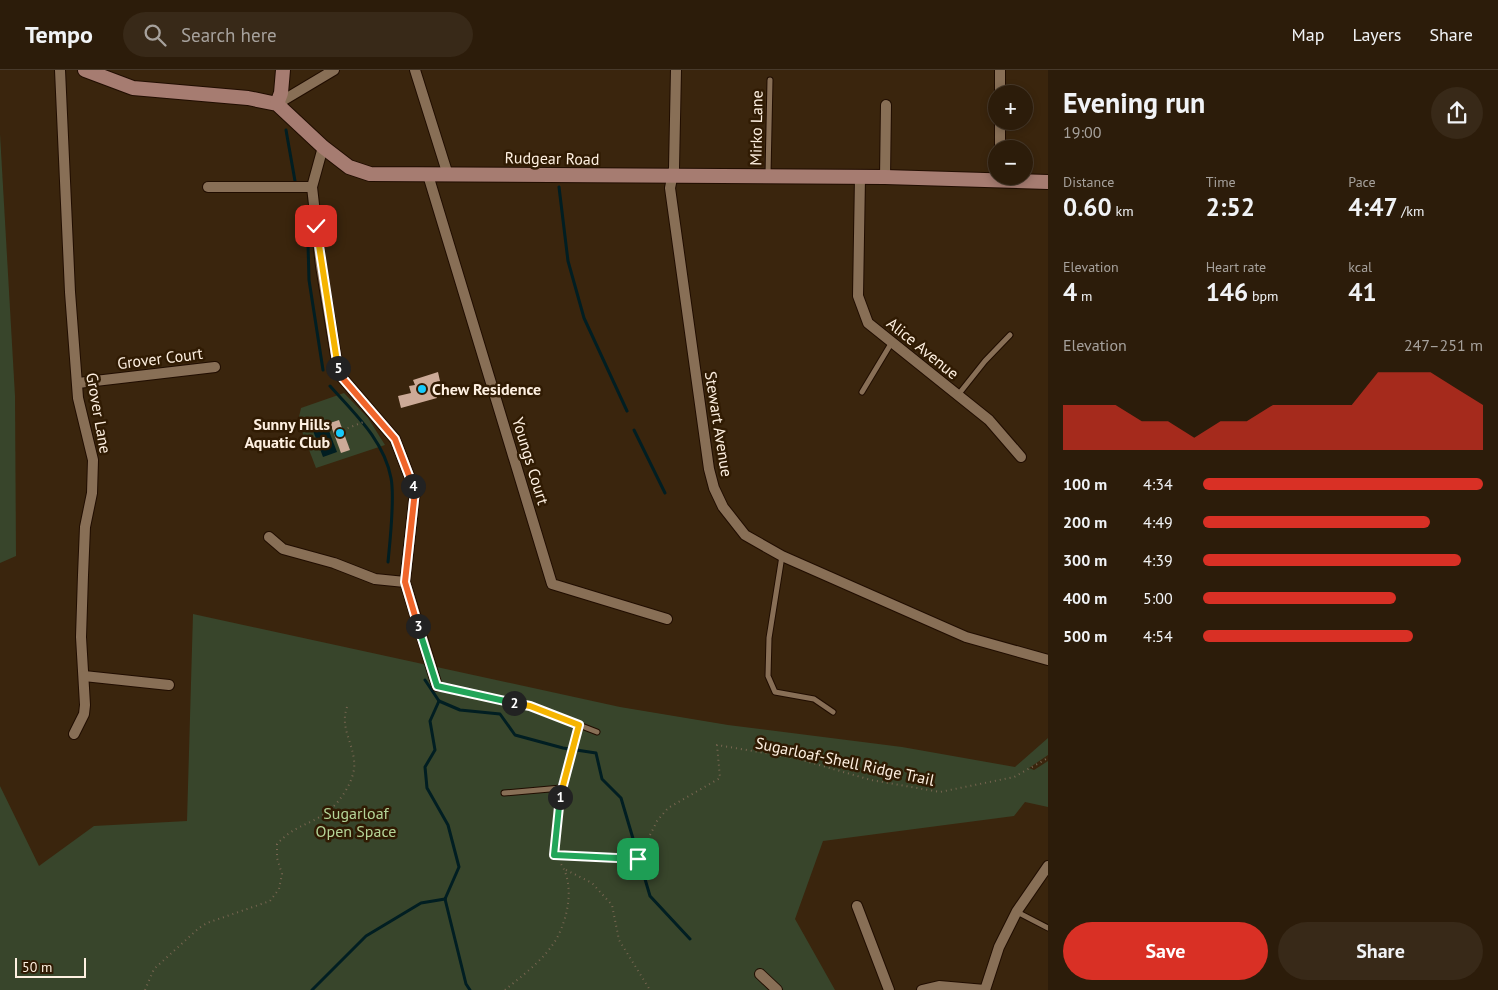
<!DOCTYPE html>
<html lang="en">
<head>
<meta charset="utf-8">
<style>
  body { margin:0; font-family:"PT Sans",sans-serif; background:#382918; color:#f1f3f6; height:100vh; display:flex; flex-direction:column; font-size:19px; white-space:nowrap }
  * { box-sizing:border-box; margin:0 }
  p { font-size:16px; color:#a6a19c }
  .icon { flex:none; width:28px; height:28px; fill:none; stroke:currentColor; stroke-width:2; stroke-linecap:round; stroke-linejoin:round }
  .map { position:relative; flex:1; overflow:hidden }
  .drawer { display:flex; flex-direction:column; background:#2c1c0a; width:450px }
  .drawer>* { flex:none }
  .fabs { position:absolute; left:988px; top:15px; display:grid; gap:10px }
  .fabs a { display:grid; place-items:center; width:45px; height:45px; border-radius:50%; background:#2c1c0a; box-shadow:0 2px 8px #0003,0 0 0 1px #483a2b; font-size:25px }
  .scale { position:absolute; left:15px; bottom:12px; width:71px; box-sizing:border-box; padding-left:5px; border:2px solid #fef0e1; border-top:0; font-size:14px; line-height:18px; white-space:nowrap; color:#fef0e1; -webkit-text-stroke:4px #301b03; paint-order:stroke }
  .pin { position:absolute; display:grid; place-items:center; width:42px; height:42px; color:#fff; margin:-21px; border-radius:10px; box-shadow:0 2px 8px #0006 }
  .km { position:absolute; width:25px; height:25px; margin:-12px; border-radius:50%; background:#222; color:#fff; font-size:14px; line-height:25px; text-align:center }
  .round { display:grid; place-items:center; flex:none; width:52px; height:52px; border-radius:26px; background:#382918 }
  .headline { display:flex; align-items:center; justify-content:space-between; height:85px; padding:0 15px }
  h1 { font-size:28px; font-weight:700; line-height:38px }
  .stats { display:grid; grid-template-columns:repeat(3,1fr); gap:8px; height:85px; padding:5px 15px }
  .stats div { display:grid; align-content:center }
  .stats b { font-size:25px; font-weight:700 }
  .stats small { font-size:14px; font-weight:400 }
  .stats p { font-size:14px }
  .chart { height:140px; padding:10px 15px }
  .chart p { display:flex; justify-content:space-between }
  .chart svg { width:100%; height:90px; margin-top:5px; fill:#d93025; opacity:.7 }
  .button { display:flex; gap:10px; margin-top:auto; padding:10px 15px }
  .button a { flex:1; height:58px; border-radius:30px; background:#d93025; color:#fff; font-size:20px; font-weight:700; line-height:58px; text-align:center }
  .button a+a { background:#382918; color:#f1f3f6 }
  ul { padding:0 15px; list-style:none; font-size:16px }
  li { display:grid; grid-template-columns:80px 60px 1fr; align-items:center; height:38px }
  li i { height:12px; border-radius:6px; background:#d93025 }
  header { display:flex; align-items:center; gap:30px; box-sizing:border-box; height:70px; padding:0 25px; background:#2c1c0a; border-bottom:1px solid #483a2b }
  header strong { font-size:24px }
  nav { display:flex; gap:28px; margin-inline-start:auto; font-size:18px }
  .search { width:350px; height:45px; background:#382918; display:flex; align-items:center; gap:12px; box-sizing:border-box; padding:0 18px; border-radius:28px; color:#a6a19c; font-size:19px }
  main { display:flex; flex:1; min-height:0 }
  .map>svg:first-child { display:block }
</style>
</head>
<body>
<header>
<strong>Tempo</strong>
<div class="search"><svg class="icon" aria-label="search" viewBox="0 0 24 24"><circle cx="10" cy="10" r="6"/><path d="M15 15l6 6"/></svg>Search here</div>
<nav><a>Map</a><a>Layers</a><a>Share</a></nav>
</header>
<main>
<div class="map">
<svg width="1048" height="920" viewBox="0 0 1048 920">
  <rect width="100%" height="100%" fill="#3a250d"/>
  <g fill="#38452b">
    <path d="M0,64L15,326L16,486L0,493Z"/>
    <path d="M344,323L368,348L385,375L316,398L298,351L301,338Z"/>
    <path d="M193,544L620,637L728,655L902,677L1015,697L1048,668V685L1029,698L1034,700L1048,691V737L1025,732L1014,746L823,771L795,849L835,920H0V716L39,796L94,756L187,751Z"/>
  </g>
  <path fill="#011e22" d="M326,353L337,382L323,387L312,358Z"/>
  <g fill="none" stroke-linecap="round" stroke-linejoin="round">
    <g stroke="#011e22" stroke-width="3">
      <path d="M286,60L295,111"/>
      <path d="M559,117L568,191L584,248L627,341"/>
      <path d="M308,174L309,210L323,300"/>
      <path d="M330,316C354,343 384,370 391,408C395,428 390,471 388,492"/>
      <path d="M634,360L665,423"/>
      <path d="M425,610L439,631L430,651L435,680L425,697L427,718L448,755L459,797L445,829"/>
      <path d="M439,631L460,640L500,644L515,665L563,678L596,683L602,709L621,728L650,826L690,869"/>
      <path d="M445,829L466,914L470,920"/>
      <path d="M312,920L366,866L421,833L445,829"/>
    </g>
  </g>
  <g fill="#ccaa97">
    <path d="M438,302L440,311L433,313L437,328L401,338L398,326L411,323L409,316L415,315L413,310Z"/>
    <path d="M339,350L350,380L341,383L330,353Z"/>
  </g>
  <g fill="none" stroke-linecap="round" stroke-linejoin="round">
    <defs>
      <g id="lane">
        <path d="M768,104L770,10"/>
        <path d="M862,322L892,272"/>
        <path d="M958,325L985,291L1010,265"/>
        <path d="M782,486L769,568L768,606L775,622L814,629L833,642"/>
        <path d="M437,616L530,636L597,662"/>
        <path d="M504,723L561,718L579,655"/>
        <path d="M554,785L561,718"/>
        <path d="M1017,842L1048,858"/>
      </g>
      <g id="street">
        <path d="M60,0L70,222L78,328L93,390L92,423L85,457L83,505L81,567L85,635L84,644L74,664"/>
        <path d="M415,0L448,105"/>
        <path d="M676,0L674,98L670,118L709,399L714,418L723,437L745,465L782,486L966,567L1048,590"/>
        <path d="M1000,24V0"/>
        <path d="M277,34L334,0"/>
        <path d="M323,77L312,117L321,196L339,304L395,369L415,421L405,512L437,616"/>
        <path d="M1000,79V51"/>
        <path d="M428,105L552,514L667,549"/>
        <path d="M860,107L858,226L868,253L989,350L1021,387"/>
        <path d="M885,107L886,35"/>
        <path d="M208,117H312"/>
        <path d="M78,313L215,297"/>
        <path d="M269,467L283,479L334,493L375,509L405,512"/>
        <path d="M84,606L169,615"/>
        <path d="M857,836L889,920"/>
        <path d="M760,904L777,920"/>
        <path d="M922,920L939,916L985,920"/>
        <path d="M985,920L999,877L1017,841L1048,796"/>
      </g>
      <g id="secondary">
        <path d="M85,0L133,18L248,28L277,34L323,77L349,97L370,104L885,107L1048,112"/>
        <path d="M277,34L281,23L283,0"/>
      </g>
    </defs>
    <use href="#lane" stroke="#200d00" stroke-width="7"/>
    <use href="#street" stroke="#200d00" stroke-width="12"/>
    <use href="#secondary" stroke="#200d00" stroke-width="16"/>
    <g stroke="#786651" stroke-width="2" stroke-dasharray="1 4" stroke-linecap="butt">
      <path d="M343,360L366,351"/>
      <path d="M560,785L638,789L657,751L668,738L720,708L717,675L795,688L871,710L940,722L1014,707L1048,688"/>
      <path d="M566,800L592,813L612,835L619,870L650,920"/>
      <path d="M145,920L154,899L199,858L207,853L270,831L279,819L282,804L277,788V774C295,755 307,756 326,743C340,733 357,708 354,690C352,671 340,657 347,637"/>
      <path d="M505,920C523,905 545,889 557,868C569,845 575,812 559,791"/>
    </g>
    <use href="#lane" stroke="#886f56" stroke-width="5"/>
    <use href="#street" stroke="#886f56" stroke-width="10"/>
    <use href="#secondary" stroke="#a67c71" stroke-width="14"/>
  </g>
  <g fill="none" stroke-linecap="round" stroke-linejoin="round">
    <defs>
      <path id="split-1" d="M560,727L554,785L638,789"/>
      <path id="split-2" d="M514,633L530,636L579,655L560,727"/>
      <path id="split-3" d="M418,556L437,616L514,633"/>
      <path id="split-4" d="M413,416L415,421L405,512L418,556"/>
      <path id="split-5" d="M338,298L339,304L395,369L413,416"/>
      <path id="split-6" d="M316,156L338,298"/>
    </defs>
    <use href="#split-1" stroke="#fff" stroke-width="10"/>
    <use href="#split-2" stroke="#fff" stroke-width="10"/>
    <use href="#split-3" stroke="#fff" stroke-width="10"/>
    <use href="#split-4" stroke="#fff" stroke-width="10"/>
    <use href="#split-5" stroke="#fff" stroke-width="10"/>
    <use href="#split-6" stroke="#fff" stroke-width="10"/>
    <use href="#split-1" stroke="#22a559" stroke-width="6"/>
    <use href="#split-2" stroke="#f5b400" stroke-width="6"/>
    <use href="#split-3" stroke="#22a559" stroke-width="6"/>
    <use href="#split-4" stroke="#f0652b" stroke-width="6"/>
    <use href="#split-5" stroke="#f0652b" stroke-width="6"/>
    <use href="#split-6" stroke="#f5b400" stroke-width="6"/>
  </g>
  <g fill="#17cafb" stroke="#301b03" stroke-width="2">
    <circle cx="422" cy="319" r="5"/>
    <circle cx="340" cy="363" r="5"/>
  </g>
  <g text-anchor="middle" stroke-width="5" stroke-linejoin="round" paint-order="stroke">
    <g font-size="16" fill="#fef0e1" stroke="#301b03">
      <text transform="translate(756 58) rotate(-89)" y="6">Mirko Lane</text>
      <text transform="translate(552 88) rotate(1)" y="6">Rudgear Road</text>
      <text transform="translate(923 278) rotate(39)" y="6">Alice Avenue</text>
      <text transform="translate(160 288) rotate(-7)" y="6">Grover Court</text>
      <text transform="translate(99 343) rotate(80)" y="6">Grover Lane</text>
      <text transform="translate(719 354) rotate(81)" y="6">Stewart Avenue</text>
      <text transform="translate(531 391) rotate(73)" y="6">Youngs Court</text>
      <text transform="translate(845 691) rotate(12)" y="6">Sugarloaf-Shell Ridge Trail</text>
    </g>
    <g font-size="16" font-weight="bold" fill="#fef0e1" stroke="#301b03" text-anchor="start">
      <text x="432" y="325">Chew Residence</text>
      <text x="330" y="360" text-anchor="end">Sunny Hills<tspan x="330" dy="18">Aquatic Club</tspan></text>
    </g>
    <g font-size="16" fill="#b5d598" stroke="#301b03">
      <text x="356" y="749">Sugarloaf<tspan x="356" dy="18">Open Space</tspan></text>
    </g>
  </g>
</svg>
<div class="fabs">
<a>+</a>
<a>−</a>
</div>
<div class="scale">50 m</div>
<div class="pin" style="left:638px;top:789px;background:#1e9e55"><svg class="icon" aria-label="arrive" viewBox="0 0 24 24"><path d="M6 21V4h12l-3 4 3 4H6"/></svg></div>
<div class="pin" style="left:316px;top:156px;background:#d93025"><svg class="icon" aria-label="check" viewBox="0 0 24 24"><path d="M5 12l5 5 9-10"/></svg></div>
<b class="km" style="left:560px;top:727px">1</b>
<b class="km" style="left:514px;top:633px">2</b>
<b class="km" style="left:418px;top:556px">3</b>
<b class="km" style="left:413px;top:416px">4</b>
<b class="km" style="left:338px;top:298px">5</b>
</div>
<section class="drawer">
<div class="headline"><div><h1>Evening run</h1><p>19:00</p></div><a class="round"><svg class="icon" aria-label="share" viewBox="0 0 24 24"><path d="M12 15V3M7 8l5-5 5 5M5 13v7h14v-7"/></svg></a></div>
<div class="stats">
<div><p>Distance</p><b>0.60<small> km</small></b></div>
<div><p>Time</p><b>2:52</b></div>
<div><p>Pace</p><b>4:47<small> /km</small></b></div>
</div>
<div class="stats">
<div><p>Elevation</p><b>4<small> m</small></b></div>
<div><p>Heart rate</p><b>146<small> bpm</small></b></div>
<div><p>kcal</p><b>41</b></div>
</div>
<div class="chart"><p><span>Elevation</span>247–251 m</p>
<svg viewBox="0 0 160 44" preserveAspectRatio="none"><path d="M0 44V22L10 22L20 22L30 30L40 30L50 38L60 30L70 30L80 22L90 22L100 22L110 22L120 6L130 6L140 6L150 14L160 22V44z"/></svg>
</div>
<ul>
<li><b>100 m</b>4:34<i style="width:100%"></i></li>
<li><b>200 m</b>4:49<i style="width:81%"></i></li>
<li><b>300 m</b>4:39<i style="width:92%"></i></li>
<li><b>400 m</b>5:00<i style="width:69%"></i></li>
<li><b>500 m</b>4:54<i style="width:75%"></i></li>
</ul>
<div class="button"><a>Save</a><a>Share</a></div>
</section>
</main>
</body>
</html>
